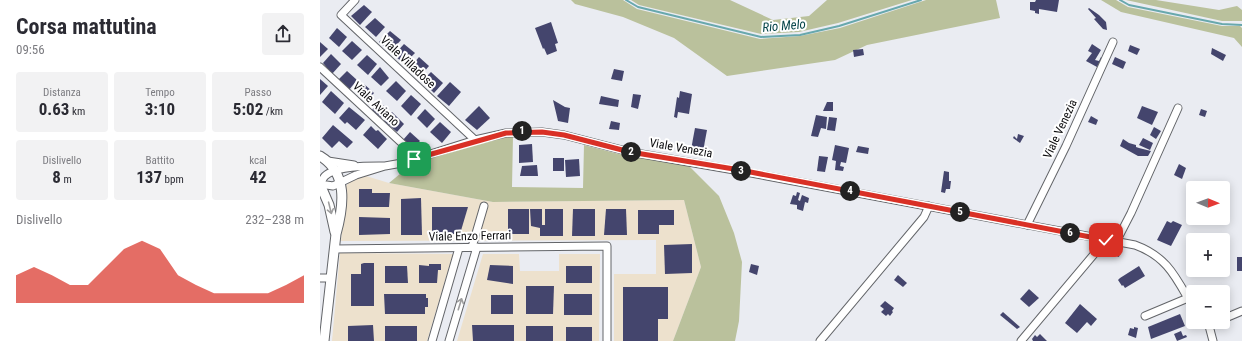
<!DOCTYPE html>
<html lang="it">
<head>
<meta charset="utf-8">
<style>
  body { margin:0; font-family:"Roboto Condensed",sans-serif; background:#f2f2f3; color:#2b2b33; height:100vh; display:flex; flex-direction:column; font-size:15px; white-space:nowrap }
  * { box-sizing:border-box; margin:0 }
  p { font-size:13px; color:#7c7c81 }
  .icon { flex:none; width:22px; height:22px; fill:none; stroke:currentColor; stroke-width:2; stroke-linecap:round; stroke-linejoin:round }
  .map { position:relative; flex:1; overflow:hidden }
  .side { display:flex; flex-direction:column; background:#fff; width:320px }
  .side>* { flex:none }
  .needle { width:26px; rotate:91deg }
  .fabs { position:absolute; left:866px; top:181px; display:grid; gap:8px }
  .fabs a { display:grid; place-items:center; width:44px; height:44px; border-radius:4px; background:#fff; box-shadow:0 2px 10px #0003; font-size:20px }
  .pin { position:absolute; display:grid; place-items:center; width:34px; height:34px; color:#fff; margin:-17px; border-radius:8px; box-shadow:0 2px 6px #0006 }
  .km { position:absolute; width:20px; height:20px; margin:-10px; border-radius:50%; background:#222; color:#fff; font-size:11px; line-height:20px; text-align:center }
  .round { display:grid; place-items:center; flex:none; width:42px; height:42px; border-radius:4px; background:#f2f2f3 }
  .headline { display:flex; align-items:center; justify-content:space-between; height:68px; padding:0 16px }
  h1 { font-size:22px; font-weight:700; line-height:30px }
  .figures { display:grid; grid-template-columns:repeat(3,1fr); gap:6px; height:68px; padding:4px 16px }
  .figures div { display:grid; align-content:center; border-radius:4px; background:#f2f2f3; text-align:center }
  .figures b { font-size:17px; font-weight:700 }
  .figures small { font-size:11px; font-weight:400 }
  .figures p { font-size:11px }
  .chart { height:112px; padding:8px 16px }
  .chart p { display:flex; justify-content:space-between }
  .chart svg { width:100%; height:72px; margin-top:4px; fill:#d93025; opacity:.7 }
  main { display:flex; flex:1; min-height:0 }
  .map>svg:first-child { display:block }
</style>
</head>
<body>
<main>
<section class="side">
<div class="headline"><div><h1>Corsa mattutina</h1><p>09:56</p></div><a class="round"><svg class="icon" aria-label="share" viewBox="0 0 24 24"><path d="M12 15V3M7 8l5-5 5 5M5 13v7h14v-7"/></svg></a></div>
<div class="figures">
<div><p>Distanza</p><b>0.63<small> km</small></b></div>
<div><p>Tempo</p><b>3:10</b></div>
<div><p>Passo</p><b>5:02<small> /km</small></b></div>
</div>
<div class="figures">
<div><p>Dislivello</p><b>8<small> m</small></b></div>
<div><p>Battito</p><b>137<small> bpm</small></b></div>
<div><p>kcal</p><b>42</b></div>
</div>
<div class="chart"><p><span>Dislivello</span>232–238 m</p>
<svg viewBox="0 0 160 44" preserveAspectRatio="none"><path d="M0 44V27L10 22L20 27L30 33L40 33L50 22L60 11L70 6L80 11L90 27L100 33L110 38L120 38L130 38L140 38L150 33L160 27V44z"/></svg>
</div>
</section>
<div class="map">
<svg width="922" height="341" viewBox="0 0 922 341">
  <rect width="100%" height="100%" fill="#eaecf2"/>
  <g fill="#ede1cd">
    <path d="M46,176L69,183L173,202L364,200L381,267L353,341H294V274H336V240L21,241L26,186L31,180Z"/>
    <path d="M20,253L133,254L107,341H12Z"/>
    <path d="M163,254H199L200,271H239V254H280L279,341H137Z"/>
  </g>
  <g fill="#bac19c">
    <path d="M251,0H303L317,9L440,39L480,36L520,28L606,0H676L680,18L547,45L515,60L407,76L354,38L303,17L255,4Z"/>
    <path d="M311,0H410L453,20L489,16L507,0H592L518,23L479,32L441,34L319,5Z"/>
    <path d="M781,0H796L808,7L902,26H920L922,28V47L914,38L801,12Z"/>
    <path d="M806,0H836L899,10L917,6L922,10V21H902Z"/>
    <path d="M193,136L192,187L263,188L264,145L299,154L368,165L399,196L414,233L422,262L419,321L415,341H353L381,267L364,200L173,202L69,183L92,164L145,146Z"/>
  </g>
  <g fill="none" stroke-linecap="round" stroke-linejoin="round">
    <g stroke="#68a8ad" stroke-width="2">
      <path d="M306,0L318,7L441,37L480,35L519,26L601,0"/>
      <path d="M800,0L809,5L902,24L922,25"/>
    </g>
  </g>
  <g fill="#44456d">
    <path d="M716,0H739L737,12L719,9V14L715,13V11L710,10V2H715Z"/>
    <path d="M44,5L52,12L40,25L31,16Z"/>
    <path d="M769,8L779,15L786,22L787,30L783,29L774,19L776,18L768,9Z"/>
    <path d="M55,18L65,27L56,37L45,27Z"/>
    <path d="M231,22L238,43L235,44L237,51L227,55L224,48L223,49L215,28Z"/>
    <path d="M17,28L27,37L19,47L9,38Z"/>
    <path d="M70,31L81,40L70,52L59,42Z"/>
    <path d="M32,41L42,50L32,60L22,51Z"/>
    <path d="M0,42L8,49L0,57Z"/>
    <path d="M84,44L95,53L84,64L74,55Z"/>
    <path d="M772,44L781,50L775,60L779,61L781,57L782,58L777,67L766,61L772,53L768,51Z"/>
    <path d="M810,45L820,49L817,55L808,51Z"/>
    <path d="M892,48L906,55L903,61L891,54Z"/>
    <path d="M543,49L544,55L534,57L533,50Z"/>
    <path d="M11,54L21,64L12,74L3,63Z"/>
    <path d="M47,55L57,64L48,75L37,65Z"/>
    <path d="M99,57L109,66L99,78L89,69Z"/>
    <path d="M795,57L806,62L803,69L792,64Z"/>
    <path d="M60,67L69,78L61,86L51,77Z"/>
    <path d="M294,69L304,71L302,81L291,79Z"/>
    <path d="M27,71L37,80L29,90L18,80Z"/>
    <path d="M111,72L123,83L114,93L102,81Z"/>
    <path d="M0,79L8,86L0,95Z"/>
    <path d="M76,81L86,91L77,101L66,91Z"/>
    <path d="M130,82L141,92L129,106L117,96Z"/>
    <path d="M44,84L54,93L46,102L36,93Z"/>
    <path d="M11,91L24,103L15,114L2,102Z"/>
    <path d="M360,91L372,94L369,114L358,112L357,118L354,117L357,97L359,98Z"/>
    <path d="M313,94L321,95L318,109L311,107Z"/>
    <path d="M91,95L101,104L91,116L81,106Z"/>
    <path d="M281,96L299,100L298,107L279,104Z"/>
    <path d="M233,100L245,107L250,108L248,123L238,121Z"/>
    <path d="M59,102L68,109L61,118L52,110Z"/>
    <path d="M507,102H513V111H503Z"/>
    <path d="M159,106L170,118L157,130L145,120Z"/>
    <path d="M822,106L838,112L832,125L817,118Z"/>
    <path d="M29,107L45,120L36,130L27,122L25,124L19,118Z"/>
    <path d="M105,109L115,119L107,128L97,118Z"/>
    <path d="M881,109L887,111L885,117L879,115Z"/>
    <path d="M72,112L84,124L77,132L64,121Z"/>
    <path d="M496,115L507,117L506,129L501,128L498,137L491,136Z"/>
    <path d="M771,116L778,120L776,125L768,122Z"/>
    <path d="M509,117L517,118L515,131L507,130Z"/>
    <path d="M291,121L300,123L299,130L289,129Z"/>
    <path d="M120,122L131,132L122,143L110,132Z"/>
    <path d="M13,125L33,142L27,148L19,141L12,148L2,138Z"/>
    <path d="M51,126L56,131L58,130L67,139L58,149L43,135Z"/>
    <path d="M834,127L841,131L836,139L830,135Z"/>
    <path d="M375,128L387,130L382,157L370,155Z"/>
    <path d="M90,132L100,141L93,148L83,140Z"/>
    <path d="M698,134L704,136L700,143L693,138L694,136L697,139Z"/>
    <path d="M823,138L833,143L830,150L819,145Z"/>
    <path d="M803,139L809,143L816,145V147L819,148L831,151L828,156H818L800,146Z"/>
    <path d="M212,144L213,162L199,163V145Z"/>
    <path d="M515,145L529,148L526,163L521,162L520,166L524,167L523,171L515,170L516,161L512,160Z"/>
    <path d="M538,146L549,148L548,154L536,152Z"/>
    <path d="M499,156L508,157L505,172L497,171Z"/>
    <rect x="233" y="158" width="11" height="13"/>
    <path d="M259,159L260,176L246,177L245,160Z"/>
    <path d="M859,164L866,168L862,179L854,175Z"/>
    <path d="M217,165L218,176H200L202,166Z"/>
    <path d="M624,171L629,172V181H631L630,189H626L625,193L621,192Z"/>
    <path d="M39,189H52V193H70L69,207H39Z"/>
    <path d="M477,192L480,193L478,200L480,201L482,195L489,198L488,203L485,202L483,211L477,209V205L470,204L473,195L476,196Z"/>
    <path d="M101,198L102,235H81V199Z"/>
    <path d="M112,207H148L140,234H112Z"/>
    <rect x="188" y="209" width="21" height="25"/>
    <path d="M210,209H222V225H225V209H243V236H220V228L211,226Z"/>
    <path d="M253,209H275V236H252Z"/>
    <path d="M286,209H306L307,235H284Z"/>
    <path d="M318,210H354V225H339V234H318Z"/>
    <path d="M39,217L70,218V234L39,235Z"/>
    <path d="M847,221L851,223L853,221L862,225L851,246L837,240Z"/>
    <path d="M880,235H889L888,240H880Z"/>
    <path d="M372,244V273L345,274L344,245Z"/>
    <path d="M788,249L800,253L799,257L786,252Z"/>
    <rect x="917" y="257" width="5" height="14"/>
    <path d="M44,263H54V306H31V274H41V264Z"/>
    <path d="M109,264H121V270H118L117,283H99V265L109,266Z"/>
    <path d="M431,264L439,266L437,275L429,272Z"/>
    <path d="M170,265L193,266V284L167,280Z"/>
    <path d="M65,266H87L88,283H65Z"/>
    <rect x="246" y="266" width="26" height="17"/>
    <path d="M819,266L825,276L805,288L803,285L802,286L798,280L800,278Z"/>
    <path d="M578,275L587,283L583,287L574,280Z"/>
    <path d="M206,286H234L233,314H206Z"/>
    <path d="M303,287H348V319H338V341H303Z"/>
    <path d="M709,289L719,298L709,307L700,299Z"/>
    <path d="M64,294H106V298H108V307H105V314H65Z"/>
    <rect x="244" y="294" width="28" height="21"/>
    <rect x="171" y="295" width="22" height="19"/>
    <path d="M565,301L574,308L572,311L573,312L570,316L568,314L566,316L561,312L564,309L560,306Z"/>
    <path d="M760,304L777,319L771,326L767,322L757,333L745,323Z"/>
    <path d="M683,312L700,327L697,329L680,315Z"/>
    <path d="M860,314L865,326L831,339L828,327Z"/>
    <path d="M53,325L54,341H28V326Z"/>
    <path d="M152,325H194V341H153Z"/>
    <rect x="65" y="326" width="32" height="15"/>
    <rect x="206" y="326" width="27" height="15"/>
    <rect x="246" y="327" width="26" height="14"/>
    <path d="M814,327L818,328L816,338L808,335L810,328L814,329Z"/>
    <path d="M861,331L863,336L866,335L867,337L857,341L854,334Z"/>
    <path d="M720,334L727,341H713L712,339L715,335L717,337Z"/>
  </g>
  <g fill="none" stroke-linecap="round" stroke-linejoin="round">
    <defs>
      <g id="minor">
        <path d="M35,0L21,15L155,140"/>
        <path d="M0,67L86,147L94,159"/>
        <path d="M8,161L34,165"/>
        <path d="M65,166C51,166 16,165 5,176C3,178 2,181 0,184L13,186L36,175L65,166L82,163L155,140L186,133L222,132L244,135L310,152L420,171L815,245C848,257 856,278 873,307"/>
        <path d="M707,225L746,146L793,42"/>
        <path d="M796,242L811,213L858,108"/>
        <path d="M152,247L164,206"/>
        <path d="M14,249L287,246V341"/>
        <path d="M0,278H11"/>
        <path d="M825,316L868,298"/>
        <path d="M903,319L922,311"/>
        <path d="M888,322L893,341"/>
        <path d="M112,341L139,248"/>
        <path d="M129,341L157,247"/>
        <path d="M500,341L604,217L609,206"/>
        <path d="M701,341L786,240"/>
      </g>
      <g id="tertiary">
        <path d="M0,156C28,173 24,205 16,234L4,341"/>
        <path d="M0,184L9,205L15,232"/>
      </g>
    </defs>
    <use href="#minor" stroke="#636569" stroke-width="9"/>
    <use href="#tertiary" stroke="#636569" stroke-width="11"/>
    <use href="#minor" stroke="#fff" stroke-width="7"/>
    <use href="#tertiary" stroke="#fff" stroke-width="9"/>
  </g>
  <defs><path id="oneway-shaft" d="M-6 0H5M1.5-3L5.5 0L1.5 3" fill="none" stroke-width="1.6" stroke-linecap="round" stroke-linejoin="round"/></defs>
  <g stroke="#9e9e9f">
    <use href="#oneway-shaft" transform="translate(10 208) rotate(76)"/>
    <use href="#oneway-shaft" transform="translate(140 304) rotate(-73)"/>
  </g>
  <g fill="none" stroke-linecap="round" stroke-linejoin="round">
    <defs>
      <path id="route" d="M94,159L186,133L222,132L244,135L310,152L420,170L786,240"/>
    </defs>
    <use href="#route" stroke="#fff" stroke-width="8"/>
    <use href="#route" stroke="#d93025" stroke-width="5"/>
  </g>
  <g text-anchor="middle" stroke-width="4" stroke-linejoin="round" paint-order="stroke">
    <g font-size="12" fill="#0c0c0e" stroke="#fff">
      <text transform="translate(88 62) rotate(43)" y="4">Viale Villadose</text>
      <text transform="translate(56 104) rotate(43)" y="4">Viale Aviano</text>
      <text transform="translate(740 129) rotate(-65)" y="4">Viale Venezia</text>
      <text transform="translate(361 148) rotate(10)" y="4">Viale Venezia</text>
      <text transform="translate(150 236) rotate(-1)" y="4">Viale Enzo Ferrari</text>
    </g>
    <g font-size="13" font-style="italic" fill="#054449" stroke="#fff">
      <text transform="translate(464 25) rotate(-5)" y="5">Rio Melo</text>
    </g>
  </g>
</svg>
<div class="fabs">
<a><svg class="needle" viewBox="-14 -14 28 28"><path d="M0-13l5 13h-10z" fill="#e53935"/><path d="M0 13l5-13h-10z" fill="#7c7c81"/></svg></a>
<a>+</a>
<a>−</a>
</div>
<div class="pin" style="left:94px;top:159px;background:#1e9e55"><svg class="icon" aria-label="arrive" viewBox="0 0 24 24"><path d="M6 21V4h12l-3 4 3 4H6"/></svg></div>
<div class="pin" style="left:786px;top:240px;background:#d93025"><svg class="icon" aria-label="check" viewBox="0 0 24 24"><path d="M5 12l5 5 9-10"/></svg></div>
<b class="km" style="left:202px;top:131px">1</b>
<b class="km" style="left:311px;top:152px">2</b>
<b class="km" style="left:421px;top:171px">3</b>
<b class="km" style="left:530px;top:191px">4</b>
<b class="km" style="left:640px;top:212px">5</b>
<b class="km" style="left:750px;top:233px">6</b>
</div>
</main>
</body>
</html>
